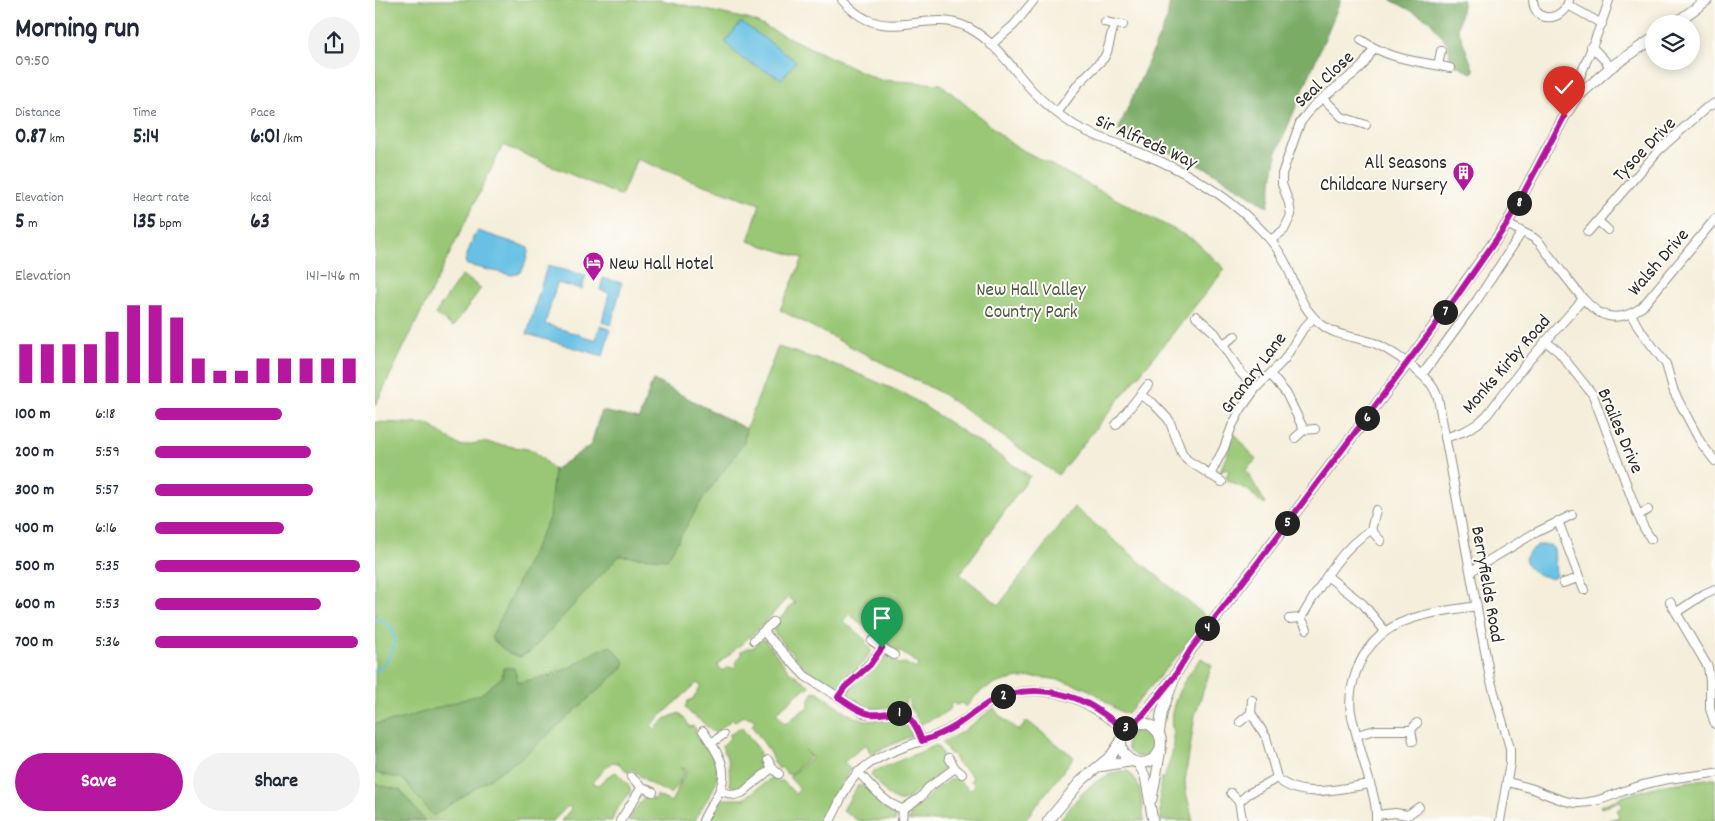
<!DOCTYPE html>
<html lang="en">
<head>
<meta charset="utf-8">
<style>
  body { margin:0; font-family:Dekko,sans-serif; background:#f2f2f3; color:#1f2937; height:100vh; display:flex; flex-direction:column; font-size:19px; white-space:nowrap }
  * { box-sizing:border-box; margin:0 }
  p { font-size:16px; color:#747a83 }
  .icon { flex:none; width:28px; height:28px; fill:none; stroke:currentColor; stroke-width:2; stroke-linecap:round; stroke-linejoin:round }
  .map { position:relative; flex:1; overflow:hidden }
  .details { display:flex; flex-direction:column; background:#fff; width:375px }
  .details>* { flex:none }
  .controls { position:absolute; left:1270px; top:15px; display:grid; gap:10px }
  .controls a { display:grid; place-items:center; width:55px; height:55px; border-radius:50%; background:#fff; box-shadow:0 2px 12px #0003; font-size:25px }
  .pin { position:absolute; display:grid; place-items:center; width:42px; height:42px; color:#fff; margin:-51px -21px; border-radius:50% 50% 50% 0; rotate:-45deg; box-shadow:0 0 5px #0007 }
  .pin .icon { rotate:45deg }
  .km { position:absolute; width:25px; height:25px; margin:-12px; border-radius:50%; background:#222; color:#fff; font-size:14px; line-height:25px; text-align:center }
  .round { display:grid; place-items:center; flex:none; width:52px; height:52px; border-radius:26px; background:#f2f2f3 }
  .summary { display:flex; align-items:center; justify-content:space-between; height:85px; padding:0 15px }
  h1 { font-size:28px; font-weight:700; line-height:38px }
  .figures { display:grid; grid-template-columns:repeat(3,1fr); gap:8px; height:85px; padding:5px 15px }
  .figures div { display:grid; align-content:center }
  .figures b { font-size:21px; font-weight:700 }
  .figures small { font-size:14px; font-weight:400 }
  .figures p { font-size:14px }
  .chart { height:140px; padding:10px 15px }
  .chart p { display:flex; justify-content:space-between }
  .chart svg { width:100%; height:90px; margin-top:5px; stroke:#b5179e; stroke-width:6 }
  .cta { display:flex; gap:10px; margin-top:auto; padding:10px 15px }
  .cta a { flex:1; height:58px; border-radius:30px; background:#b5179e; color:#fff; font-size:20px; font-weight:700; line-height:58px; text-align:center }
  .cta a+a { background:#f2f2f3; color:#1f2937 }
  ul { padding:0 15px; list-style:none; font-size:16px }
  li { display:grid; grid-template-columns:80px 60px 1fr; align-items:center; height:38px }
  li i { height:12px; border-radius:6px; background:#b5179e }
  main { display:flex; flex:1; min-height:0 }
  .map>svg:first-child { display:block }
</style>
</head>
<body>
<main>
<section class="details">
<div class="summary"><div><h1>Morning run</h1><p>09:50</p></div><a class="round"><svg class="icon" aria-label="share" viewBox="0 0 24 24"><path d="M12 15V3M7 8l5-5 5 5M5 13v7h14v-7"/></svg></a></div>
<div class="figures">
<div><p>Distance</p><b>0.87<small> km</small></b></div>
<div><p>Time</p><b>5:14</b></div>
<div><p>Pace</p><b>6:01<small> /km</small></b></div>
</div>
<div class="figures">
<div><p>Elevation</p><b>5<small> m</small></b></div>
<div><p>Heart rate</p><b>135<small> bpm</small></b></div>
<div><p>kcal</p><b>63</b></div>
</div>
<div class="chart"><p><span>Elevation</span>141–146 m</p>
<svg viewBox="0 0 160 44" preserveAspectRatio="none"><path d="M5 44V25M15 44V25M25 44V25M35 44V25M45 44V19M55 44V6M65 44V6M75 44V12M85 44V32M95 44V38M105 44V38M115 44V32M125 44V32M135 44V32M145 44V32M155 44V32"/></svg>
</div>
<ul>
<li><b>100 m</b>6:18<i style="width:62%"></i></li>
<li><b>200 m</b>5:59<i style="width:76%"></i></li>
<li><b>300 m</b>5:57<i style="width:77%"></i></li>
<li><b>400 m</b>6:16<i style="width:63%"></i></li>
<li><b>500 m</b>5:35<i style="width:100%"></i></li>
<li><b>600 m</b>5:53<i style="width:81%"></i></li>
<li><b>700 m</b>5:36<i style="width:99%"></i></li>
</ul>
<div class="cta"><a>Save</a><a>Share</a></div>
</section>
<div class="map">
<svg width="1340" height="821" viewBox="0 0 1340 821">
  <rect width="100%" height="100%" fill="#fdfcf7"/>
  <filter id="ink" filterUnits="userSpaceOnUse"><feTurbulence type="fractalNoise" baseFrequency=".02" numOctaves="2"/><feDisplacementMap in="SourceGraphic" scale="10" xChannelSelector="R" yChannelSelector="G"/><feConvolveMatrix kernelMatrix="1 2 1 2 8 2 1 2 1" color-interpolation-filters="sRGB"/></filter>
  <filter id="wash" filterUnits="userSpaceOnUse"><feTurbulence type="fractalNoise" baseFrequency=".0096" numOctaves="4" result="noise"/><feDisplacementMap in="SourceGraphic" scale="20" xChannelSelector="R" yChannelSelector="G"/><feGaussianBlur stdDeviation="1.12" result="paint"/><feColorMatrix in="noise" values="0 0 0 0 0 0 0 0 0 0 0 0 0 0 0 0 0 1.4 0 .05"/><feComposite in="paint" operator="in"/></filter>
  <g filter="url(#wash)">
    <rect width="100%" height="100%" fill="#f4eeda"/>
    <g fill="#99c775" stroke="#627950">
      <path d="M0,0H286L376,20L504,80L566,84L638,145L819,240L850,269L683,475L566,393L405,310L428,258L373,241L385,204L318,181L262,159L246,196L128,145L0,406Z"/>
      <path d="M87,275L106,288L78,327L60,314Z"/>
      <path d="M403,347L467,367L532,395L655,476L585,574L624,605L699,507L834,619L752,714C737,709 729,698 716,691C684,675 643,672 611,688C603,692 597,700 591,707L586,703L583,705L578,703L575,705L576,708L566,715L546,724L536,709L533,699H531L529,708C519,705 512,708 502,708C491,709 482,701 473,695L474,691L496,670L506,657L511,656L524,664L530,663L541,669L544,664L504,638L474,614L468,621L492,641L490,643L495,647L496,651L489,662L460,688L431,669L400,634L398,629L403,623L401,621L411,613L417,604H421L413,597L385,628L342,665L347,671L353,667L358,668L361,666L360,662L366,656V651L373,648H377L386,640H390L414,671L435,686L432,689L430,688L401,713L410,724L434,706V701L439,691L443,692C455,700 468,712 482,718C497,724 504,717 517,719C525,720 535,728 536,736L496,754L491,744L469,762L476,770L463,790L448,821H334L348,799H369L396,778L406,782L407,780L420,794L425,789L414,777L437,758L430,750L435,757L416,774H412L406,767L404,769L398,760L393,749L377,726L380,721L375,717L373,718L368,716L360,721L357,719L342,732L340,733C334,730 331,725 326,721C320,716 314,714 310,707L313,701L318,699L326,686L322,683L276,725L280,729L290,719L304,713L311,720L314,727L318,726L322,730L320,731L323,737H324C330,746 337,754 341,764C348,784 327,803 320,821H252L269,797H271L279,800L281,795L296,802L312,770L306,767L310,770L303,785L295,794L274,783L257,769L254,773L243,763L237,762L217,782L223,785L233,776L241,772L253,784L256,791L240,812L237,821H186L196,809L193,806L178,821H0V422L53,424L85,446L108,442L158,450L179,470L216,445L226,411L264,419L278,380L371,429Z"/>
      <path d="M860,434L881,460L871,470L891,504L889,505L873,490L852,480L853,478L851,476L854,471L849,468L846,473L845,472Z"/>
      <path d="M826,658L837,665L820,715L810,781L811,792L818,821H786C784,806 784,793 786,778H789C792,767 798,756 798,744C799,734 795,724 797,713C801,691 813,675 826,658Z"/>
      <path d="M619,708L624,715L644,731L652,721L699,757L649,821H533L536,813L557,793L575,779L581,778L595,790L600,785L596,781L598,777L582,763L578,754H575L567,742L585,733Z"/>
      <path d="M366,727L384,750L387,766L385,770L368,785L360,788L355,785L354,763L347,746L355,738L354,735Z"/>
      <circle cx="766" cy="743" r="14"/>
      <path d="M562,745L570,759V766C564,776 555,782 545,789C539,793 535,798 528,801H523L514,796L496,775L497,772Z"/>
      <path d="M745,771H753C768,784 766,802 769,821H684C703,798 715,779 745,771Z"/>
      <path d="M1331,779H1340V821H1231L1244,817L1242,810L1248,807L1245,801L1226,808L1225,806L1252,795L1283,786Z"/>
      <path d="M483,785L490,787L507,806L520,814L521,818L520,821H483L468,810Z"/>
    </g>
    <g fill="#7aac66" stroke="#526c48">
      <path d="M795,0H966L902,152L893,207L833,169L743,130L792,19Z"/>
      <path d="M1016,0H1088L1083,29L1099,71L1096,73L1075,61L1074,46L1054,20Z"/>
      <path d="M278,380L371,429L369,443L327,500L292,559L244,556L156,651L145,657L133,653L116,638L174,518L179,470L216,445L226,411L264,419Z"/>
      <path d="M236,646L250,662L247,669L149,756L58,816L28,779L0,773V724L23,720L106,694L127,677L128,668H139L143,683L175,675L196,667L219,652Z"/>
      <path d="M0,784L25,790L50,821H0Z"/>
    </g>
    <g fill="#67c1e4" stroke="#497688">
      <path d="M366,22L421,61L407,79L366,58L350,42Z"/>
      <path d="M103,231L152,247L154,250C150,262 150,275 136,275L92,265L90,261L99,235Z"/>
      <path d="M172,266L211,275L207,289L182,283L170,324L221,340L225,326L235,329L228,356L152,334Z"/>
      <path d="M228,278L247,283L236,325L227,322L234,293L225,290Z"/>
      <path d="M1164,545H1175L1179,549L1181,576L1177,579C1163,574 1155,574 1150,559L1156,550Z"/>
    </g>
    <g fill="none" stroke-linecap="round" stroke-linejoin="round">
      <path stroke="#67c1e4" stroke-width="2.5" d="M0,618C30,627 21,658 0,672"/>
    </g>
  </g>
  <g filter="url(#ink)">
    <g fill="none" stroke-linecap="round" stroke-linejoin="round">
      <defs>
        <g id="minor">
          <path d="M467,0C511,50 549,5 594,28C620,42 637,68 656,89C669,103 683,115 699,125C720,137 744,144 766,153C806,169 846,191 878,222C890,233 901,245 909,260C921,283 924,307 946,324C961,337 981,336 999,343C1016,350 1041,368 1054,382C1059,387 1061,393 1063,398L1115,678L1135,748V763L1125,821"/>
          <path d="M1158,0C1160,26 1189,20 1194,0"/>
          <path d="M1193,5L1227,24"/>
          <path d="M730,22L739,24L748,25"/>
          <path d="M986,40C1018,61 1040,60 1075,68"/>
          <path d="M616,45L639,25L659,0"/>
          <path d="M1216,46L1236,67"/>
          <path d="M1063,65L1066,51"/>
          <path d="M948,98L967,117L991,125"/>
          <path d="M1195,101C1208,68 1224,34 1234,0"/>
          <path d="M682,113L704,83L729,58L732,52L739,24"/>
          <path d="M1223,221L1233,230"/>
          <path d="M1132,224L1159,238L1165,243C1174,256 1184,268 1194,281C1214,307 1232,331 1267,307L1340,219"/>
          <path d="M1213,232L1284,150L1331,108L1340,103"/>
          <path d="M896,240L909,230L916,215L914,203L907,184V174L925,123L939,105L982,71L989,64L999,48"/>
          <path d="M1256,314L1263,327L1291,364L1299,392L1326,443L1340,461"/>
          <path d="M821,316L840,333L866,373L881,388"/>
          <path d="M1170,341L1183,351L1218,395L1263,515L1269,528L1276,539"/>
          <path d="M848,344L860,336"/>
          <path d="M896,375L911,393L929,430"/>
          <path d="M1047,375L1102,300L1147,232"/>
          <path d="M765,395L778,403L794,420L807,453L812,460L847,482"/>
          <path d="M741,425L773,385"/>
          <path d="M920,438L929,430L940,429"/>
          <path d="M1070,438L1090,431L1102,424L1112,415L1150,365L1208,299"/>
          <path d="M835,475L849,448L857,426L866,409L881,388L909,360L928,329L938,318"/>
          <path d="M1001,510L996,530L1006,541"/>
          <path d="M1263,515L1273,510"/>
          <path d="M1183,521L1209,590"/>
          <path d="M1096,571L1158,534L1197,515"/>
          <path d="M952,576L988,604L1010,631"/>
          <path d="M1188,583L1204,578"/>
          <path d="M1295,602L1333,667L1335,681V709L1340,724"/>
          <path d="M1302,612L1329,594L1340,589"/>
          <path d="M926,618C945,587 964,549 996,530"/>
          <path d="M914,619L926,618L932,629"/>
          <path d="M389,632L430,676L489,713C498,715 505,713 514,713C534,711 541,725 547,741"/>
          <path d="M379,640L398,622"/>
          <path d="M497,641L519,655"/>
          <path d="M463,697C476,678 494,668 507,648"/>
          <path d="M876,713L891,737L902,778C926,801 966,788 995,784"/>
          <path d="M865,722L876,713L877,700"/>
          <path d="M982,735L1000,730H1036"/>
          <path d="M1038,741L1036,730L1042,723"/>
          <path d="M336,743L348,735"/>
          <path d="M574,758L580,768L587,774"/>
          <path d="M393,760L397,768L404,774"/>
          <path d="M483,772C497,786 509,804 528,809L546,797L553,788L580,768"/>
          <path d="M256,777L267,787L278,792"/>
          <path d="M1133,782C1140,784 1148,786 1155,788C1171,793 1185,802 1202,803C1223,804 1242,792 1261,787C1286,779 1314,776 1340,773"/>
          <path d="M345,791L359,795L367,793L397,768"/>
          <path d="M856,793L864,802L867,819"/>
          <path d="M864,802L873,794L902,778"/>
          <path d="M1002,815L1020,813L1033,815L1044,807"/>
          <path d="M245,821L267,787"/>
          <path d="M328,821C332,810 341,800 345,789C355,767 340,749 328,731"/>
          <path d="M455,821C464,805 470,785 484,772C508,749 544,745 573,730C592,720 607,704 628,696C642,691 658,690 673,692C706,695 724,714 751,729"/>
          <path d="M527,821L528,809"/>
          <path d="M1001,821C1002,806 998,794 994,780C988,759 982,738 977,717C973,703 977,684 981,672C1001,616 1052,614 1102,606"/>
        </g>
        <g id="tertiary">
          <path d="M763,763L770,776L778,821"/>
          <path d="M777,799L786,749"/>
        </g>
        <g id="secondary">
          <path d="M1299,24L1332,0"/>
          <circle cx="766" cy="743" r="20"/>
          <path d="M759,724L768,715L799,677L816,649L843,615L1032,364L1132,224L1189,117L1201,98L1236,67L1279,38"/>
          <path d="M784,732L787,712L798,681"/>
          <path d="M726,766L757,761"/>
          <path d="M673,821L706,781L736,756L745,743"/>
        </g>
      </defs>
      <use href="#minor" stroke="#908c82" stroke-width="10"/>
      <use href="#tertiary" stroke="#908c82" stroke-width="11"/>
      <use href="#secondary" stroke="#908c82" stroke-width="12"/>
      <use href="#minor" stroke="#fff" stroke-width="8"/>
      <use href="#tertiary" stroke="#fff" stroke-width="9"/>
      <use href="#secondary" stroke="#fff" stroke-width="10"/>
    </g>
  </g>
  <g fill="none" stroke-linecap="round" stroke-linejoin="round" filter="url(#ink)">
    <defs>
      <path id="route" d="M507,648L495,665L470,687L463,697C473,703 483,712 495,714C502,715 508,713 515,713C535,711 541,725 547,741C559,737 571,732 582,725C592,718 602,710 613,703C642,686 683,688 713,704C726,711 738,721 751,729L768,715L799,677L816,649L881,565L1080,299L1132,224L1189,117"/>
    </defs>
    <use href="#route" stroke="#fff" stroke-width="10"/>
    <use href="#route" stroke="#b5179e" stroke-width="6"/>
  </g>
  <defs>
    <symbol id="building-pin" viewBox="-11 -11 22 30"><path d="M0 17L-7.5 6A9.5 9.5 0 1 1 7.5 6Z" fill="#b5179e" stroke="#fdfcf7"/><path d="M-4-6H4V6H1V3H-1V6H-4ZM-2.5-4.3h1.7v1.8h-1.7ZM.8-4.3h1.7v1.8H.8ZM-2.5-1h1.7V.8h-1.7ZM.8-1h1.7V.8H.8Z" fill="#fff"/></symbol>
    <symbol id="hotel-pin" viewBox="-11 -11 22 30"><path d="M0 17L-7.5 6A9.5 9.5 0 1 1 7.5 6Z" fill="#b5179e" stroke="#fdfcf7"/><path d="M-6-4.5h1.5V1H6V5H4.5V3h-9V5H-6ZM-4 0a1.8 1.8 0 1 1 3.6 0ZM.5 0V-2.5h3Q6-2.5 6 0Z" fill="#fff"/></symbol>
  </defs>
  <g fill-rule="evenodd">
    <use href="#building-pin" x="1076" y="160" width="25" height="34"/>
    <use href="#hotel-pin" x="206" y="250" width="25" height="34"/>
  </g>
  <g text-anchor="middle" stroke-width="4" stroke-linejoin="round" paint-order="stroke">
    <g font-size="19" fill="#2b2b2b" stroke="#fdfcf7">
      <text transform="translate(948 78) rotate(-43)" y="7">Seal Close</text>
      <text transform="translate(772 140) rotate(24)" y="7">Sir Alfreds Way</text>
      <text transform="translate(1268 148) rotate(-46)" y="7">Tysoe Drive</text>
      <text transform="translate(1282 261) rotate(-49)" y="7">Walsh Drive</text>
      <text transform="translate(1130 363) rotate(-49)" y="7">Monks Kirby Road</text>
      <text transform="translate(877 372) rotate(-53)" y="7">Granary Lane</text>
      <text transform="translate(1247 430) rotate(67)" y="7">Brailes Drive</text>
      <text transform="translate(1114 584) rotate(80)" y="7">Berryfields Road</text>
    </g>
    <g font-size="19" fill="#2b2b2b" stroke="#fdfcf7" text-anchor="end">
      <text x="1072" y="168">All Seasons<tspan x="1072" dy="22">Childcare Nursery</tspan></text>
      <text x="234" y="269" text-anchor="start">New Hall Hotel</text>
    </g>
    <g font-size="19" fill="#4c5a41" stroke="#fdfcf7">
      <text x="656" y="295">New Hall Valley<tspan x="656" dy="22">Country Park</tspan></text>
    </g>
  </g>
</svg>
<div class="controls">
<a><svg class="icon" aria-label="layers" viewBox="0 0 24 24"><path d="M12 4l9 5-9 5-9-5zM3 14l9 5 9-5"/></svg></a>
</div>
<div class="pin" style="left:507px;top:648px;background:#1e9e55"><svg class="icon" aria-label="arrive" viewBox="0 0 24 24"><path d="M6 21V4h12l-3 4 3 4H6"/></svg></div>
<div class="pin" style="left:1189px;top:117px;background:#d93025"><svg class="icon" aria-label="check" viewBox="0 0 24 24"><path d="M5 12l5 5 9-10"/></svg></div>
<b class="km" style="left:524px;top:713px">1</b>
<b class="km" style="left:628px;top:696px">2</b>
<b class="km" style="left:750px;top:728px">3</b>
<b class="km" style="left:832px;top:628px">4</b>
<b class="km" style="left:912px;top:523px">5</b>
<b class="km" style="left:992px;top:418px">6</b>
<b class="km" style="left:1070px;top:312px">7</b>
<b class="km" style="left:1144px;top:203px">8</b>
</div>
</main>
</body>
</html>
